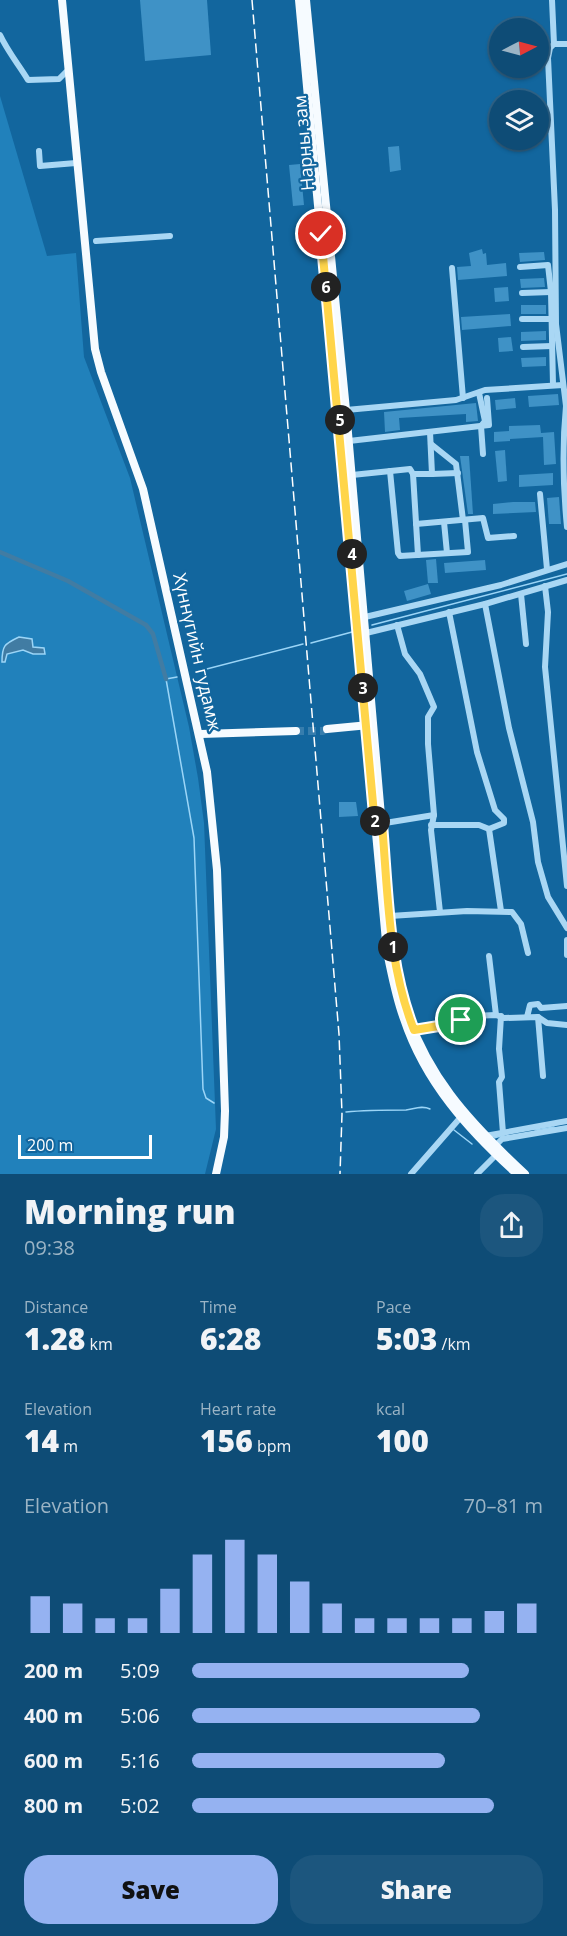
<!DOCTYPE html>
<html lang="en">
<head>
<meta charset="utf-8">
<style>
  body { margin:0; font-family:"Open Sans",sans-serif; background:#1c567e; color:#f1f3f6; height:100vh; display:flex; flex-direction:column; font-size:22px; white-space:nowrap }
  * { box-sizing:border-box; margin:0 }
  p { font-size:20px; color:#9bb4c5 }
  .icon { flex:none; width:33px; height:33px; fill:none; stroke:currentColor; stroke-width:2; stroke-linecap:round; stroke-linejoin:round }
  .map { position:relative; height:1174px; overflow:hidden }
  .drawer { display:flex; flex-direction:column; background:#0e4c76; flex:1 }
  .drawer>* { flex:none }
  .needle { width:39px; rotate:84deg }
  .buttons { position:absolute; left:489px; top:18px; display:grid; gap:12px }
  .buttons a { display:grid; place-items:center; width:60px; height:60px; border-radius:50%; background:#0e4c76; box-shadow:0 2px 4px #0004,0 0 0 2px #2e6388; font-size:30px }
  .scale { position:absolute; left:18px; bottom:15px; width:134px; box-sizing:border-box; padding-left:6px; border:3px solid #fff; border-top:0; font-size:16px; line-height:21px; white-space:nowrap; color:#fff; -webkit-text-stroke:4px #12669e; paint-order:stroke }
  .pin { position:absolute; display:grid; place-items:center; width:51px; height:51px; color:#fff; margin:-26px; border:3px solid #fff; border-radius:50%; box-shadow:0 2px 6px #0007 }
  .km { position:absolute; width:30px; height:30px; margin:-15px; border-radius:50%; background:#222; color:#fff; font-size:16px; line-height:30px; text-align:center }
  .round { display:grid; place-items:center; flex:none; width:63px; height:63px; border-radius:24px; background:#1c567e }
  .overview { display:flex; align-items:center; justify-content:space-between; height:102px; padding:0 24px }
  h1 { font-size:33px; font-weight:800; line-height:45px }
  .metrics { display:grid; grid-template-columns:repeat(3,1fr); gap:9px; height:102px; padding:6px 24px }
  .metrics div { display:grid; align-content:center }
  .metrics b { font-size:30px; font-weight:800 }
  .metrics small { font-size:16px; font-weight:400 }
  .metrics p { font-size:16px }
  .chart { height:168px; padding:12px 24px }
  .chart p { display:flex; justify-content:space-between }
  .chart svg { width:100%; height:108px; margin-top:6px; stroke:#95b2f1; stroke-width:6 }
  .action { display:flex; gap:12px; margin-top:auto; padding:12px 24px }
  .action a { flex:1; height:69px; border-radius:24px; background:#95b2f1; color:#111; font-size:24px; font-weight:800; line-height:69px; text-align:center }
  .action a+a { background:#1c567e; color:#f1f3f6 }
  ul { padding:0 24px; list-style:none; font-size:20px }
  li { display:grid; grid-template-columns:96px 72px 1fr; align-items:center; height:45px }
  li i { height:15px; border-radius:8px; background:#95b2f1 }
  .map>svg:first-child { display:block }
</style>
</head>
<body>
<div class="map">
<svg width="567" height="1174" viewBox="0 0 567 1174">
  <rect width="100%" height="100%" fill="#12669e"/>
  <path fill="#2181bb" d="M0,96L47,256L76,253L84,357L130,478L189,727L198,778L204,823L216,1129L205,1174H0Z"/>
  <path fill="#417ca3" stroke="#9bd5f7" stroke-width="1.5" d="M19,637L32,639L33,647L44,648L45,654H33L23,650L7,654L5,662H2C2,646 4,644 19,637Z"/>
  <g fill="none" stroke-linecap="round" stroke-linejoin="round">
    <g stroke="#9bd5f7" stroke-width="1.5">
      <path d="M372,625L567,574"/>
      <path d="M311,643L352,632"/>
      <path d="M195,672L303,644"/>
      <path d="M177,677L166,679L194,838L203,1089L206,1098L214,1103"/>
      <path d="M346,1112C366,1110 386,1110 406,1110C414,1109 422,1105 430,1109"/>
      <path d="M454,1130L472,1144"/>
      <path d="M535,1130L554,1127"/>
      <path d="M494,1138L501,1136"/>
    </g>
    <path stroke="#417ca3" stroke-width="4.5" d="M0,552L68,581L146,625L153,634L166,679"/>
  </g>
  <g fill="#3f92c6">
    <path d="M140,0H207L211,55L145,61Z"/>
    <path d="M399,146L401,170L390,172L388,147Z"/>
    <path d="M300,164L304,205L293,206L289,165Z"/>
    <path d="M482,249L483,254L486,253L487,265L506,263L507,276L458,280L457,267L471,266L469,253Z"/>
    <path d="M544,252L545,260L520,262L519,253Z"/>
    <path d="M544,278L545,287L521,288L520,279Z"/>
    <path d="M508,287L509,301L495,302L494,288Z"/>
    <rect x="521" y="305" width="25" height="9"/>
    <path d="M510,314L511,326L462,330L461,317Z"/>
    <path d="M546,331V340L521,341V332Z"/>
    <path d="M511,337L513,351L499,352L498,338Z"/>
    <path d="M546,357V366L522,367L521,358Z"/>
    <path d="M558,394L559,405L529,407L528,396Z"/>
    <path d="M515,398L516,408L496,410L495,400Z"/>
    <path d="M476,403L478,421L466,422V414L399,418L400,430L385,432L384,412Z"/>
    <path d="M540,425L541,433L554,432L556,464L544,465L543,437L510,439V441L494,442V432L509,431V426Z"/>
    <path d="M505,450L507,481L498,482L495,451Z"/>
    <path d="M460,456H469L473,514H468Z"/>
    <path d="M553,473V485L519,487V475Z"/>
    <path d="M559,497L561,524H549L547,498Z"/>
    <path d="M513,502H535L536,512L493,514V504Z"/>
    <path d="M436,559L438,583H428L426,560Z"/>
    <path d="M485,560L486,570L445,573L444,563Z"/>
    <path d="M428,584L431,594L407,601L404,591Z"/>
    <path d="M339,802H356L358,816L339,817Z"/>
  </g>
  <g fill="none" stroke-linecap="round" stroke-linejoin="round">
    <path stroke="#367dad" stroke-width="8" stroke-dasharray="8 4" stroke-linecap="butt" d="M296,731H323L327,729"/>
    <g stroke="#a9d7f4" stroke-width="6">
      <path d="M552,0L554,44L550,48L548,58L555,210L556,324L566,406C562,447 563,486 567,527"/>
      <path d="M0,35C8,52 19,65 28,80L59,79L66,72"/>
      <path d="M554,44H567"/>
      <path d="M39,151L40,166L76,163"/>
      <path d="M96,241L170,236"/>
      <path d="M520,267L548,265L551,292L553,385"/>
      <path d="M452,268L463,398"/>
      <path d="M522,293L551,292"/>
      <path d="M522,319H552"/>
      <path d="M523,347L552,346"/>
      <path d="M479,393L485,421L481,426L483,454"/>
      <path d="M346,410L456,400L485,390L563,385"/>
      <path d="M349,441L489,425L487,398"/>
      <path d="M431,444L456,464L463,520"/>
      <path d="M390,471L398,553L400,556L468,552L465,520"/>
      <path d="M413,474L418,555"/>
      <path d="M432,474L458,473"/>
      <path d="M352,475L410,469L413,474H432L430,432"/>
      <path d="M540,494L547,569"/>
      <path d="M444,522L447,553"/>
      <path d="M416,524L483,518L488,538L514,536"/>
      <path d="M545,586L548,612L545,667L567,886"/>
      <path d="M521,594L526,644"/>
      <path d="M485,604L509,728L533,822L538,862L548,897L567,928"/>
      <path d="M365,617L501,585L567,564"/>
      <path d="M397,625L405,654L420,674L434,707L428,717V744L434,815"/>
      <path d="M362,634L485,604L567,580"/>
      <path d="M379,824L434,815L431,830L440,912"/>
      <path d="M431,825H479L489,829L504,823V819L495,810L477,752L449,612"/>
      <path d="M489,829L501,911"/>
      <path d="M390,916L467,911L512,912L521,924L528,953"/>
      <path d="M567,940V955"/>
      <path d="M489,956L496,1015"/>
      <path d="M501,1016L499,1049L502,1077L499,1082L503,1133"/>
      <path d="M527,1017L530,1005L538,1004L541,1008L567,1006"/>
      <path d="M538,1017L543,1076"/>
      <path d="M414,1030L457,1023L472,1016L496,1015L504,1018L538,1017L547,1023L567,1025"/>
      <path d="M485,1136L567,1121"/>
      <path d="M495,1146L502,1139L567,1128"/>
      <path d="M411,1174L460,1118"/>
      <path d="M477,1174L496,1155"/>
    </g>
    <g stroke="#f6fbff" stroke-width="8">
      <path d="M62,0L95,349L101,372L143,489L207,772L217,870L225,1111L224,1137L216,1174"/>
      <path d="M299,0L387,952C392,975 396,998 404,1019C425,1082 468,1130 517,1174"/>
      <path d="M306,0L346,410L388,897C392,930 393,964 402,997C424,1074 468,1121 525,1174"/>
      <path d="M327,729L369,725"/>
      <path d="M201,734L296,731"/>
    </g>
    <path stroke="#fff" stroke-width="1.5" stroke-dasharray="10 4.5" stroke-linecap="butt" d="M252,0L339,1034L342,1114L340,1174"/>
  </g>
  <g fill="none" stroke-linecap="round" stroke-linejoin="round">
    <defs>
      <path id="route" d="M321,234L375,825L382,824C388,893 388,965 414,1030L457,1023L461,1020"/>
    </defs>
    <use href="#route" stroke="#fff" stroke-width="12"/>
    <use href="#route" stroke="#ffd54a" stroke-width="8"/>
  </g>
  <g text-anchor="middle" stroke-width="4.5" stroke-linejoin="round" paint-order="stroke">
    <g font-size="18" fill="#fff" stroke="#12669e">
      <text transform="translate(304 143) rotate(-95)" y="6">Нарны зам</text>
      <text transform="translate(197 652) rotate(77)" y="6">Хүннүгийн гудамж</text>
    </g>
  </g>
</svg>
<div class="buttons">
<a><svg class="needle" viewBox="-14 -14 28 28"><path d="M0-13l5 13h-10z" fill="#e53935"/><path d="M0 13l5-13h-10z" fill="#9bb4c5"/></svg></a>
<a><svg class="icon" aria-label="layers" viewBox="0 0 24 24"><path d="M12 4l9 5-9 5-9-5zM3 14l9 5 9-5"/></svg></a>
</div>
<div class="scale">200 m</div>
<div class="pin" style="left:461px;top:1020px;background:#1e9e55"><svg class="icon" aria-label="arrive" viewBox="0 0 24 24"><path d="M6 21V4h12l-3 4 3 4H6"/></svg></div>
<div class="pin" style="left:321px;top:234px;background:#d93025"><svg class="icon" aria-label="check" viewBox="0 0 24 24"><path d="M5 12l5 5 9-10"/></svg></div>
<b class="km" style="left:393px;top:947px">1</b>
<b class="km" style="left:375px;top:821px">2</b>
<b class="km" style="left:363px;top:688px">3</b>
<b class="km" style="left:352px;top:554px">4</b>
<b class="km" style="left:340px;top:420px">5</b>
<b class="km" style="left:326px;top:287px">6</b>
</div>
<section class="drawer">
<div class="overview"><div><h1>Morning run</h1><p>09:38</p></div><a class="round"><svg class="icon" aria-label="share" viewBox="0 0 24 24"><path d="M12 15V3M7 8l5-5 5 5M5 13v7h14v-7"/></svg></a></div>
<div class="metrics">
<div><p>Distance</p><b>1.28<small> km</small></b></div>
<div><p>Time</p><b>6:28</b></div>
<div><p>Pace</p><b>5:03<small> /km</small></b></div>
</div>
<div class="metrics">
<div><p>Elevation</p><b>14<small> m</small></b></div>
<div><p>Heart rate</p><b>156<small> bpm</small></b></div>
<div><p>kcal</p><b>100</b></div>
</div>
<div class="chart"><p><span>Elevation</span>70–81 m</p>
<svg viewBox="0 0 160 44" preserveAspectRatio="none"><path d="M5 44V29M15 44V32M25 44V38M35 44V38M45 44V26M55 44V12M65 44V6M75 44V12M85 44V23M95 44V32M105 44V38M115 44V38M125 44V38M135 44V38M145 44V35M155 44V32"/></svg>
</div>
<ul>
<li><b>200 m</b>5:09<i style="width:79%"></i></li>
<li><b>400 m</b>5:06<i style="width:82%"></i></li>
<li><b>600 m</b>5:16<i style="width:72%"></i></li>
<li><b>800 m</b>5:02<i style="width:86%"></i></li>
</ul>
<div class="action"><a>Save</a><a>Share</a></div>
</section>
</body>
</html>
